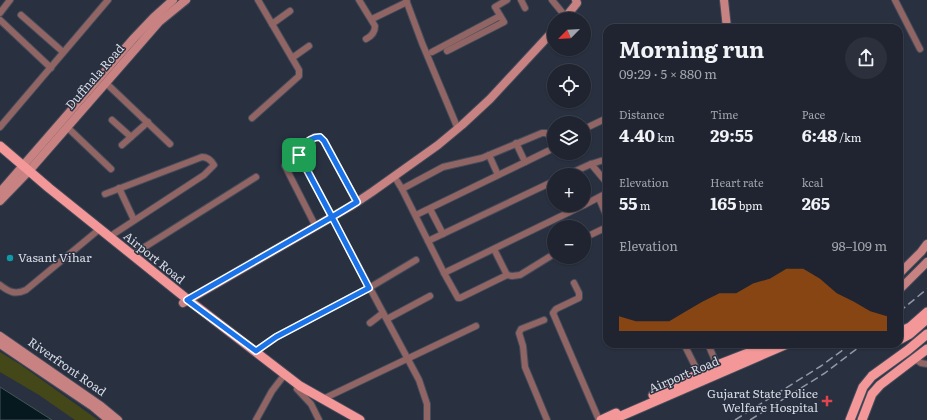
<!DOCTYPE html>
<html lang="en">
<head>
<meta charset="utf-8">
<style>
  body { margin:0; font-family:Literata,serif; background:#2c303c; color:#f1f3f6; height:100vh; display:flex; flex-direction:column; font-size:15px; white-space:nowrap }
  * { box-sizing:border-box; margin:0 }
  p { font-size:13px; color:#a1a4ab }
  .icon { flex:none; width:22px; height:22px; fill:none; stroke:currentColor; stroke-width:2; stroke-linecap:round; stroke-linejoin:round }
  .map { position:relative; flex:1; overflow:hidden }
  .panel { position:absolute; left:603px; top:24px; width:300px; height:324px; display:flex; flex-direction:column; background:#1f2430; border-radius:12px; box-shadow:0 1px 3px #0004,0 0 0 1px #3c414c }
  .panel>* { flex:none }
  .needle { width:26px; rotate:246deg }
  .tools { position:absolute; left:547px; top:12px; display:grid; gap:8px }
  .tools a { display:grid; place-items:center; width:44px; height:44px; border-radius:50%; background:#1f2430; box-shadow:0 1px 3px #0004,0 0 0 1px #3c414c; font-size:20px }
  .pin { position:absolute; display:grid; place-items:center; width:34px; height:34px; color:#fff; margin:-17px; border-radius:8px; box-shadow:0 2px 6px #0006 }
  .round { display:grid; place-items:center; flex:none; width:42px; height:42px; border-radius:21px; background:#2c303c }
  .summary { display:flex; align-items:center; justify-content:space-between; height:68px; padding:0 16px }
  h1 { font-size:22px; font-weight:700; line-height:30px }
  .metrics { display:grid; grid-template-columns:repeat(3,1fr); gap:6px; height:68px; padding:4px 16px }
  .metrics div { display:grid; align-content:center }
  .metrics b { font-size:17px; font-weight:700 }
  .metrics small { font-size:11px; font-weight:400 }
  .metrics p { font-size:11px }
  .chart { height:112px; padding:8px 16px }
  .chart p { display:flex; justify-content:space-between }
  .chart svg { width:100%; height:72px; margin-top:4px; fill:#b45309; opacity:.7 }
  .map>svg:first-child { display:block }
</style>
</head>
<body>
<div class="map">
<svg width="927" height="420" viewBox="0 0 927 420">
  <rect width="100%" height="100%" fill="#293040"/>
  <path fill="#444718" d="M0,352L21,365L98,420H75L39,395L0,372Z"/>
  <path fill="#05191e" stroke="#44545a" d="M0,387L52,420H0Z"/>
  <g fill="none" stroke-linecap="round" stroke-linejoin="round">
    <defs>
      <g id="street">
        <path d="M359,0L375,26C375,32 372,36 366,39"/>
        <path d="M406,0L422,43L458,129"/>
        <path d="M521,0L525,8"/>
        <path d="M552,0L566,17"/>
        <path d="M895,0L920,49"/>
        <path d="M0,13L10,0"/>
        <path d="M21,15L63,52"/>
        <path d="M372,19L407,2"/>
        <path d="M0,20L51,68"/>
        <path d="M272,24L290,11"/>
        <path d="M447,51L504,22L495,7L507,0"/>
        <path d="M432,52L500,16"/>
        <path d="M292,58L309,46"/>
        <path d="M106,83L170,144"/>
        <path d="M252,118L299,76V70L258,0"/>
        <path d="M112,120L131,137"/>
        <path d="M0,127L108,0"/>
        <path d="M67,127L111,169"/>
        <path d="M584,129L607,118"/>
        <path d="M516,143L525,162"/>
        <path d="M122,145L148,122"/>
        <path d="M489,155L498,175"/>
        <path d="M591,164L607,183"/>
        <path d="M285,166L316,227"/>
        <path d="M567,175L591,164L607,159"/>
        <path d="M394,176L402,189L443,167L482,158L542,133H546L554,139"/>
        <path d="M119,188L134,220"/>
        <path d="M402,189L444,273L458,298H460L507,275L512,276L520,275L554,254"/>
        <path d="M105,194L202,157C208,157 211,160 214,165L204,175L109,237"/>
        <path d="M599,198L607,217"/>
        <path d="M357,202L324,141L320,137H314L299,149V155L309,174L419,380L427,404V420"/>
        <path d="M584,205L607,193"/>
        <path d="M430,209L443,234"/>
        <path d="M416,215L554,148"/>
        <path d="M584,238L607,227"/>
        <path d="M428,241L554,181"/>
        <path d="M494,249L507,275"/>
        <path d="M132,255L256,177"/>
        <path d="M444,273L584,205"/>
        <path d="M574,283L579,293V298L556,309L553,313L599,420"/>
        <path d="M0,285C9,292 15,295 26,290L96,232"/>
        <path d="M387,319L430,296"/>
        <path d="M544,320L521,329L519,333L523,346L525,367L547,420"/>
        <path d="M370,323L383,313"/>
        <path d="M684,344L699,374"/>
        <path d="M708,344L717,365"/>
        <path d="M256,351L276,337L369,288L416,260"/>
        <path d="M915,359L921,363L927,364"/>
        <path d="M297,389L311,404L319,420"/>
        <path d="M323,399L476,326"/>
        <path d="M256,420L272,391L282,378"/>
      </g>
      <g id="secondary">
        <path d="M724,0L727,28"/>
        <path d="M564,19L577,3L576,0"/>
        <path d="M0,192L134,38L154,17L173,0"/>
        <path d="M0,201L29,171L159,22L186,0"/>
        <path d="M899,274L921,252L927,244"/>
        <path d="M899,290L927,262"/>
        <path d="M183,303L351,206L372,192L438,145L462,125L490,99L554,30"/>
        <path d="M0,336L101,406L118,420"/>
        <path d="M0,344L92,406L109,420"/>
      </g>
      <g id="primary">
        <path d="M0,146L49,188L187,299L300,386L360,420"/>
        <path d="M899,332L910,327L927,312"/>
        <path d="M899,340L910,334L927,319"/>
        <path d="M653,395L720,364L771,344"/>
        <path d="M601,420L616,413"/>
        <path d="M612,420L787,344"/>
        <path d="M850,420L863,387L872,376L908,350L927,334"/>
        <path d="M862,420L872,394L880,385L927,349"/>
      </g>
    </defs>
    <use href="#street" stroke="#454c5b" stroke-width="8"/>
    <use href="#secondary" stroke="#454c5b" stroke-width="10"/>
    <use href="#primary" stroke="#454c5b" stroke-width="11"/>
    <use href="#street" stroke="#926565" stroke-width="6"/>
    <use href="#secondary" stroke="#c98282" stroke-width="8"/>
    <use href="#primary" stroke="#f39798" stroke-width="9"/>
    <g stroke="#9298a5" stroke-width="1.5" stroke-dasharray="8 4" stroke-linecap="butt">
      <path d="M899,312L927,289"/>
      <path d="M735,420L821,366L851,344"/>
      <path d="M750,420L825,373L863,344"/>
    </g>
  </g>
  <g fill="none" stroke-linecap="round" stroke-linejoin="round">
    <defs>
      <path id="route" d="M299,155L332,217L187,300L256,351L276,337L369,288L332,217L357,202L324,141L320,137C311,137 306,143 299,149V155"/>
    </defs>
    <use href="#route" stroke="#fff" stroke-width="8"/>
    <use href="#route" stroke="#1a73e8" stroke-width="5"/>
  </g>
  <circle fill="#0f9aa8" stroke="#293040" stroke-width="1.5" cx="10" cy="258" r="4"/>
  <path fill="#e0444e" stroke="#293040" stroke-width="1.5" d="M825 395h4v4h4v4h-4v4h-4v-4h-4v-4h4z"/>
  <g text-anchor="middle" stroke-width="3" stroke-linejoin="round" paint-order="stroke">
    <g font-size="12" fill="#d7dce6" stroke="#293040">
      <text transform="translate(95 77) rotate(-49)" y="4">Duffnala Road</text>
      <text transform="translate(154 258) rotate(39)" y="4">Airport Road</text>
      <text transform="translate(67 367) rotate(35)" y="4">Riverfront Road</text>
      <text transform="translate(684 375) rotate(-23)" y="4">Airport Road</text>
    </g>
    <g font-size="12" fill="#d7dce6" stroke="#293040" text-anchor="start">
      <text x="18" y="262">Vasant Vihar</text>
      <text x="818" y="398" text-anchor="end">Gujarat State Police<tspan x="818" dy="14">Welfare Hospital</tspan></text>
    </g>
  </g>
</svg>
<div class="tools">
<a><svg class="needle" viewBox="-14 -14 28 28"><path d="M0-13l5 13h-10z" fill="#e53935"/><path d="M0 13l5-13h-10z" fill="#a1a4ab"/></svg></a>
<a><svg class="icon" aria-label="locate" viewBox="0 0 24 24"><circle cx="12" cy="12" r="6"/><path d="M12 2v4M12 18v4M2 12h4M18 12h4"/></svg></a>
<a><svg class="icon" aria-label="layers" viewBox="0 0 24 24"><path d="M12 4l9 5-9 5-9-5zM3 14l9 5 9-5"/></svg></a>
<a>+</a>
<a>−</a>
</div>
<div class="pin" style="left:299px;top:155px;background:#1e9e55"><svg class="icon" aria-label="arrive" viewBox="0 0 24 24"><path d="M6 21V4h12l-3 4 3 4H6"/></svg></div>
<section class="panel">
<div class="summary"><div><h1>Morning run</h1><p>09:29 · 5 × 880 m</p></div><a class="round"><svg class="icon" aria-label="share" viewBox="0 0 24 24"><path d="M12 15V3M7 8l5-5 5 5M5 13v7h14v-7"/></svg></a></div>
<div class="metrics">
<div><p>Distance</p><b>4.40<small> km</small></b></div>
<div><p>Time</p><b>29:55</b></div>
<div><p>Pace</p><b>6:48<small> /km</small></b></div>
</div>
<div class="metrics">
<div><p>Elevation</p><b>55<small> m</small></b></div>
<div><p>Heart rate</p><b>165<small> bpm</small></b></div>
<div><p>kcal</p><b>265</b></div>
</div>
<div class="chart"><p><span>Elevation</span>98–109 m</p>
<svg viewBox="0 0 160 44" preserveAspectRatio="none"><path d="M0 44V35L10 38L20 38L30 38L40 32L50 26L60 21L70 21L80 15L90 12L100 6L110 6L120 12L130 21L140 26L150 32L160 35V44z"/></svg>
</div>
</section>
</div>
</body>
</html>
